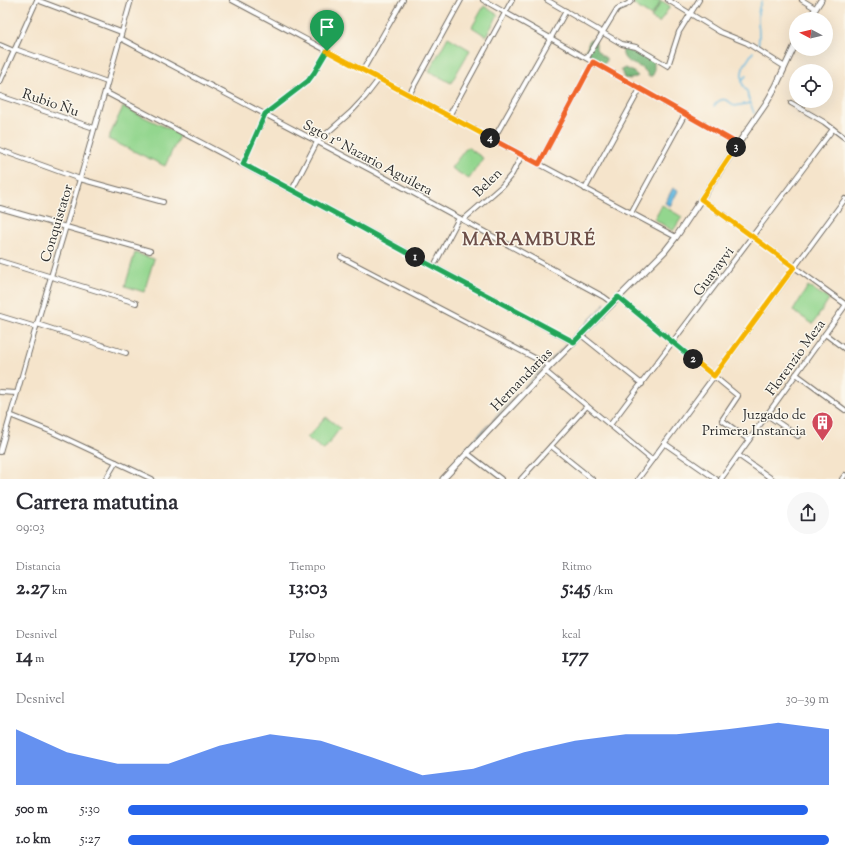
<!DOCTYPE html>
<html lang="es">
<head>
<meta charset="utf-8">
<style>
  body { margin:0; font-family:"Sorts Mill Goudy",serif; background:#f7f7f7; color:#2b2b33; height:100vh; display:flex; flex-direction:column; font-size:15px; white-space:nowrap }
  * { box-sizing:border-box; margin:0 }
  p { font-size:13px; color:#7c7c81 }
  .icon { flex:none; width:22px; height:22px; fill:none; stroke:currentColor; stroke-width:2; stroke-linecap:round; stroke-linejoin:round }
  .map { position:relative; height:479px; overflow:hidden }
  .details { display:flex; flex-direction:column; background:#fff; flex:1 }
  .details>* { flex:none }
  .needle { width:26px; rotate:277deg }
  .fabs { position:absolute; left:789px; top:12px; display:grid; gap:8px }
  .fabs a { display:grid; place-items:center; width:44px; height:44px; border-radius:50%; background:#fff; box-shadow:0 4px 16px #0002; font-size:20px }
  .pin { position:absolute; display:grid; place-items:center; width:34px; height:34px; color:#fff; margin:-41px -17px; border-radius:50% 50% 50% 0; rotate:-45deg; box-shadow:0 0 4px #0007 }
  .pin .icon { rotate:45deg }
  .km { position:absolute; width:20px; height:20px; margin:-10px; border-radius:50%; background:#222; color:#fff; font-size:11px; line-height:20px; text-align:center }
  .round { display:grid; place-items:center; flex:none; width:42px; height:42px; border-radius:21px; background:#f7f7f7 }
  .headline { display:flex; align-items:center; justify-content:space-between; height:68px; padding:0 16px }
  h1 { font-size:22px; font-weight:700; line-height:30px }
  .metrics { display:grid; grid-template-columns:repeat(3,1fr); gap:6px; height:68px; padding:4px 16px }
  .metrics div { display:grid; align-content:center }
  .metrics b { font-size:20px; font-weight:700 }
  .metrics small { font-size:11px; font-weight:400 }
  .metrics p { font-size:11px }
  .chart { height:112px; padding:8px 16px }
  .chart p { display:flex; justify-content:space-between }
  .chart svg { width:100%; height:72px; margin-top:4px; fill:#2563eb; opacity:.7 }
  ul { padding:0 16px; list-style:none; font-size:13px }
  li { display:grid; grid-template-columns:64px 48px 1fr; align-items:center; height:30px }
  li i { height:10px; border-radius:5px; background:#2563eb }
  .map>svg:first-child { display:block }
</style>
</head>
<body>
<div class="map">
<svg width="845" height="479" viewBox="0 0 845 479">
  <rect width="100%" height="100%" fill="#fbf7ec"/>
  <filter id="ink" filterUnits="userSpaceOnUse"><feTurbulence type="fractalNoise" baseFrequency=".025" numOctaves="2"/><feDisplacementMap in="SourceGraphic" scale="8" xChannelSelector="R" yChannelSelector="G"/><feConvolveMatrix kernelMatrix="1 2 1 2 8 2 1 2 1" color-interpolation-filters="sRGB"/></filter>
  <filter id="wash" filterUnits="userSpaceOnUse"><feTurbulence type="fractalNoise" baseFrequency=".012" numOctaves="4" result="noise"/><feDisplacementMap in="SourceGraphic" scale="16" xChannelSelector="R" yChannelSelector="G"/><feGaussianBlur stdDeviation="0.9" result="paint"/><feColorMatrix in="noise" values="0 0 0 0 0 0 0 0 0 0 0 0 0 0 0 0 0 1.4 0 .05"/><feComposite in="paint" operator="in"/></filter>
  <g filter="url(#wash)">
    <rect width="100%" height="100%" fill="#f5e4cb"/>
    <g fill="#93d68e" stroke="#5f805c">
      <path d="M636,0H659L661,1L651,16L633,4Z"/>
      <path d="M662,1L670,6L659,23L651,18Z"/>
      <path d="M484,6L498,15L486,36L472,27Z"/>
      <path d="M448,37L470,50L451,83L429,71Z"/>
      <path d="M123,107L180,134L165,166L108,139Z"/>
      <path d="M467,147L483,158L469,179L451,168Z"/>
      <path d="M662,205L682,217L673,231L654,219Z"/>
      <path d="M135,253L154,259L144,292L125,286Z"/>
      <path d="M808,286L829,299L813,324L793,311Z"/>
      <path d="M326,417L340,428L324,450L307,438Z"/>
    </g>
    <g fill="#76b779" stroke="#507152">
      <path d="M590,39L595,41L596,44V49L601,55L606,58V62L601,65L596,63L592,57L586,50Z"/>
      <path d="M623,49L648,57L654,62V73L652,76H648C645,62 620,67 623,49Z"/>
      <path d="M625,68L632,71L638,76L631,79L624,78L621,70Z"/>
    </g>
    <g fill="#63b7df" stroke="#477185">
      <path d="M673,188L678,191L670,206L665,203Z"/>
      <path d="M605,302V303L603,306L466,449H465L603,306Z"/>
    </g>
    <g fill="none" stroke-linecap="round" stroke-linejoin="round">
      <g stroke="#63b7df" stroke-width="1.5">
        <path d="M758,46C762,28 753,18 762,0"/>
        <path d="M753,52C747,62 740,68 742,79C742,85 743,88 747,91L748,97L754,113"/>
        <path d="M742,80L746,76"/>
        <path d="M714,106C722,95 727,100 735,106L751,103"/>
      </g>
    </g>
  </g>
  <g filter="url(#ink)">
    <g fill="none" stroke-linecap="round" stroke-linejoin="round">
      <defs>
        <g id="minor">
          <path d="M37,0L121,32"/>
          <path d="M232,0L676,237"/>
          <path d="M483,0L738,144"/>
          <path d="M547,0L622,44L636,47L668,66L679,32L699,0"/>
          <path d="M668,0L720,32L747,43L785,67"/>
          <path d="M802,0L815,8"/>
          <path d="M120,38L371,170L604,297L612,303"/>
          <path d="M0,45L14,51"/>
          <path d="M15,49L107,82"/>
          <path d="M587,58L617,9C623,5 627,7 632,0"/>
          <path d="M363,70L403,0"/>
          <path d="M0,82L37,0"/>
          <path d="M105,92L333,212L573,342"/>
          <path d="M409,95L461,0"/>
          <path d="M0,96L94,128"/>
          <path d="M791,103L824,122L845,138"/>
          <path d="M449,116L512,0"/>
          <path d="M493,140L566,11"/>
          <path d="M0,150L80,179L163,202"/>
          <path d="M243,164L265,114L308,81L314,73L327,51"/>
          <path d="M539,164L593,62"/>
          <path d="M585,189L640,89"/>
          <path d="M292,190L317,142L351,112L365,97L379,79"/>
          <path d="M701,199L845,304"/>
          <path d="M0,208L150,251"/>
          <path d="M631,213L685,114"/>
          <path d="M463,220L502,186L512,174L522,155"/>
          <path d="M341,257L550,366"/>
          <path d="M0,261L136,303"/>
          <path d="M436,262L459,218"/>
          <path d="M618,297L738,396L722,420L749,440"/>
          <path d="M0,316L36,327"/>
          <path d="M37,324L126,353"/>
          <path d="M825,334L845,349"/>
          <path d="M581,335L642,384"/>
          <path d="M545,371L652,460"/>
          <path d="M796,374L845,410"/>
          <path d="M0,392L16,393"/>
          <path d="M10,415L52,432L152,479"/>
          <path d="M767,415L798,436"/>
          <path d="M610,425L833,129"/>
          <path d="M664,443L716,479"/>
          <path d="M551,446L592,479"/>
          <path d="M0,452L36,327L80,179L131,0"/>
          <path d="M467,453L501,479"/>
          <path d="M738,455L772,479"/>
          <path d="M106,479L116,462"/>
          <path d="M521,479L587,406"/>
          <path d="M638,479L845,199"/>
          <path d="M721,479L845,306"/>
          <path d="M842,479L845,475"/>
        </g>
        <g id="tertiary">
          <path d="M809,19L821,0"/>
          <path d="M443,479L550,366L665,251L676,237L738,144L767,102L776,86L796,43"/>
        </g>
      </defs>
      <use href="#minor" stroke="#726c63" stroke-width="6"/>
      <use href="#tertiary" stroke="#726c63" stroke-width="7"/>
      <use href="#minor" stroke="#fff" stroke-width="4"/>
      <use href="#tertiary" stroke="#fff" stroke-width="5"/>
    </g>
  </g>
  <g fill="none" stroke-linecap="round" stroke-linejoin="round" filter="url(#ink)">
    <defs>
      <path id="split-1" d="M327,51L314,73L308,81L265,114L243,164L333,212L415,257"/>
      <path id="split-2" d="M415,257L574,342L618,297L693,359"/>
      <path id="split-3" d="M693,359L714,376L794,267L701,199L736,147"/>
      <path id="split-4" d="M490,138L539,164L593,62L738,144L736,147"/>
      <path id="split-5" d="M327,51L490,138"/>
    </defs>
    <use href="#split-1" stroke="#fff" stroke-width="8"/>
    <use href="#split-2" stroke="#fff" stroke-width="8"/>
    <use href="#split-3" stroke="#fff" stroke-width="8"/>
    <use href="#split-4" stroke="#fff" stroke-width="8"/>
    <use href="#split-5" stroke="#fff" stroke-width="8"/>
    <use href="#split-1" stroke="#22a559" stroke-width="5"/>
    <use href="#split-2" stroke="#22a559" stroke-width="5"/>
    <use href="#split-3" stroke="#f5b400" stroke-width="5"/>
    <use href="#split-4" stroke="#f0652b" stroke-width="5"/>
    <use href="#split-5" stroke="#f5b400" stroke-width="5"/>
  </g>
  <defs>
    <symbol id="building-pin" viewBox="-11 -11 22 30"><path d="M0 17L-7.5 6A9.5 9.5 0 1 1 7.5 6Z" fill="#d1495b" stroke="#fbf7ec"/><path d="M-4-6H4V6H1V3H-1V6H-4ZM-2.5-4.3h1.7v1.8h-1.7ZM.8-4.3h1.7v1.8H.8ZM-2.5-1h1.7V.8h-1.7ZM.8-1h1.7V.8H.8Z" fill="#fff"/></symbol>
  </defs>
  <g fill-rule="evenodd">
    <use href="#building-pin" x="810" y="410" width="25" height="34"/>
  </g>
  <g text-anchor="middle" stroke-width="3" stroke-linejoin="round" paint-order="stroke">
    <g font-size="14" fill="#2b2b2b" stroke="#fbf7ec">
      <text transform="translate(51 102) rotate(19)" y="5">Rubio Ñu</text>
      <text transform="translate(368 157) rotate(28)" y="5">Sgto 1º Nazario Aguilera</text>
      <text transform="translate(487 182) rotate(-45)" y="5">Belen</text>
      <text transform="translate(56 223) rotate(-73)" y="5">Conquistator</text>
      <text transform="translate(713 271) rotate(-53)" y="5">Guayayvi</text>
      <text transform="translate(795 357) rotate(-54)" y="5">Florenzio Meza</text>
      <text transform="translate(521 379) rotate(-46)" y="5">Hernandarias</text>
    </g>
    <g font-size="14" fill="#2b2b2b" stroke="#fbf7ec" text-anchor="end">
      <text x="806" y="419">Juzgado de<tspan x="806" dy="16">Primera Instancia</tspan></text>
    </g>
    <g font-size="18" font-weight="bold" letter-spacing="1" fill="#6d4f49" stroke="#fbf7ec">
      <text x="529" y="245">MARAMBURÉ</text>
    </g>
  </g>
</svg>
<div class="fabs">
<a><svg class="needle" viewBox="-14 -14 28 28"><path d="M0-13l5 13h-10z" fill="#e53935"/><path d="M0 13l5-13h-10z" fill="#7c7c81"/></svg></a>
<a><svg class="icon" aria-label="locate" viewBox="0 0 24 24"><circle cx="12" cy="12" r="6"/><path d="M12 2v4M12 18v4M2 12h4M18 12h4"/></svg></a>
</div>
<div class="pin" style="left:327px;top:51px;background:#1e9e55"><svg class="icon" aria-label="arrive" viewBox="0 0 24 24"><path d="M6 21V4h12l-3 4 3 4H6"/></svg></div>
<b class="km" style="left:415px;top:257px">1</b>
<b class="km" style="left:693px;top:359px">2</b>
<b class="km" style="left:736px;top:147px">3</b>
<b class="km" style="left:490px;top:138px">4</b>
</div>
<section class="details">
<div class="headline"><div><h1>Carrera matutina</h1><p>09:03</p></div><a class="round"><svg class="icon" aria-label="share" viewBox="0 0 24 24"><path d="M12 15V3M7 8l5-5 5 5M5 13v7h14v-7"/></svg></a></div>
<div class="metrics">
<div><p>Distancia</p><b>2.27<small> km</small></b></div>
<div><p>Tiempo</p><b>13:03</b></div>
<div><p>Ritmo</p><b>5:45<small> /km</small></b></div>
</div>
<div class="metrics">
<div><p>Desnivel</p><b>14<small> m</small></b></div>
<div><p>Pulso</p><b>170<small> bpm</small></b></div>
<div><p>kcal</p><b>177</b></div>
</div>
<div class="chart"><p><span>Desnivel</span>30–39 m</p>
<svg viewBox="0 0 160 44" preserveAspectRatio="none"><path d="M0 44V10L10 24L20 31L30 31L40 20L50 13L60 17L70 27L80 38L90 34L100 24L110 17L120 13L130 13L140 10L150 6L160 10V44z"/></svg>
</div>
<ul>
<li><b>500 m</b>5:30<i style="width:97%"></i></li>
<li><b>1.0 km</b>5:27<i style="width:100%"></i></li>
</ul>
</section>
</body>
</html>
